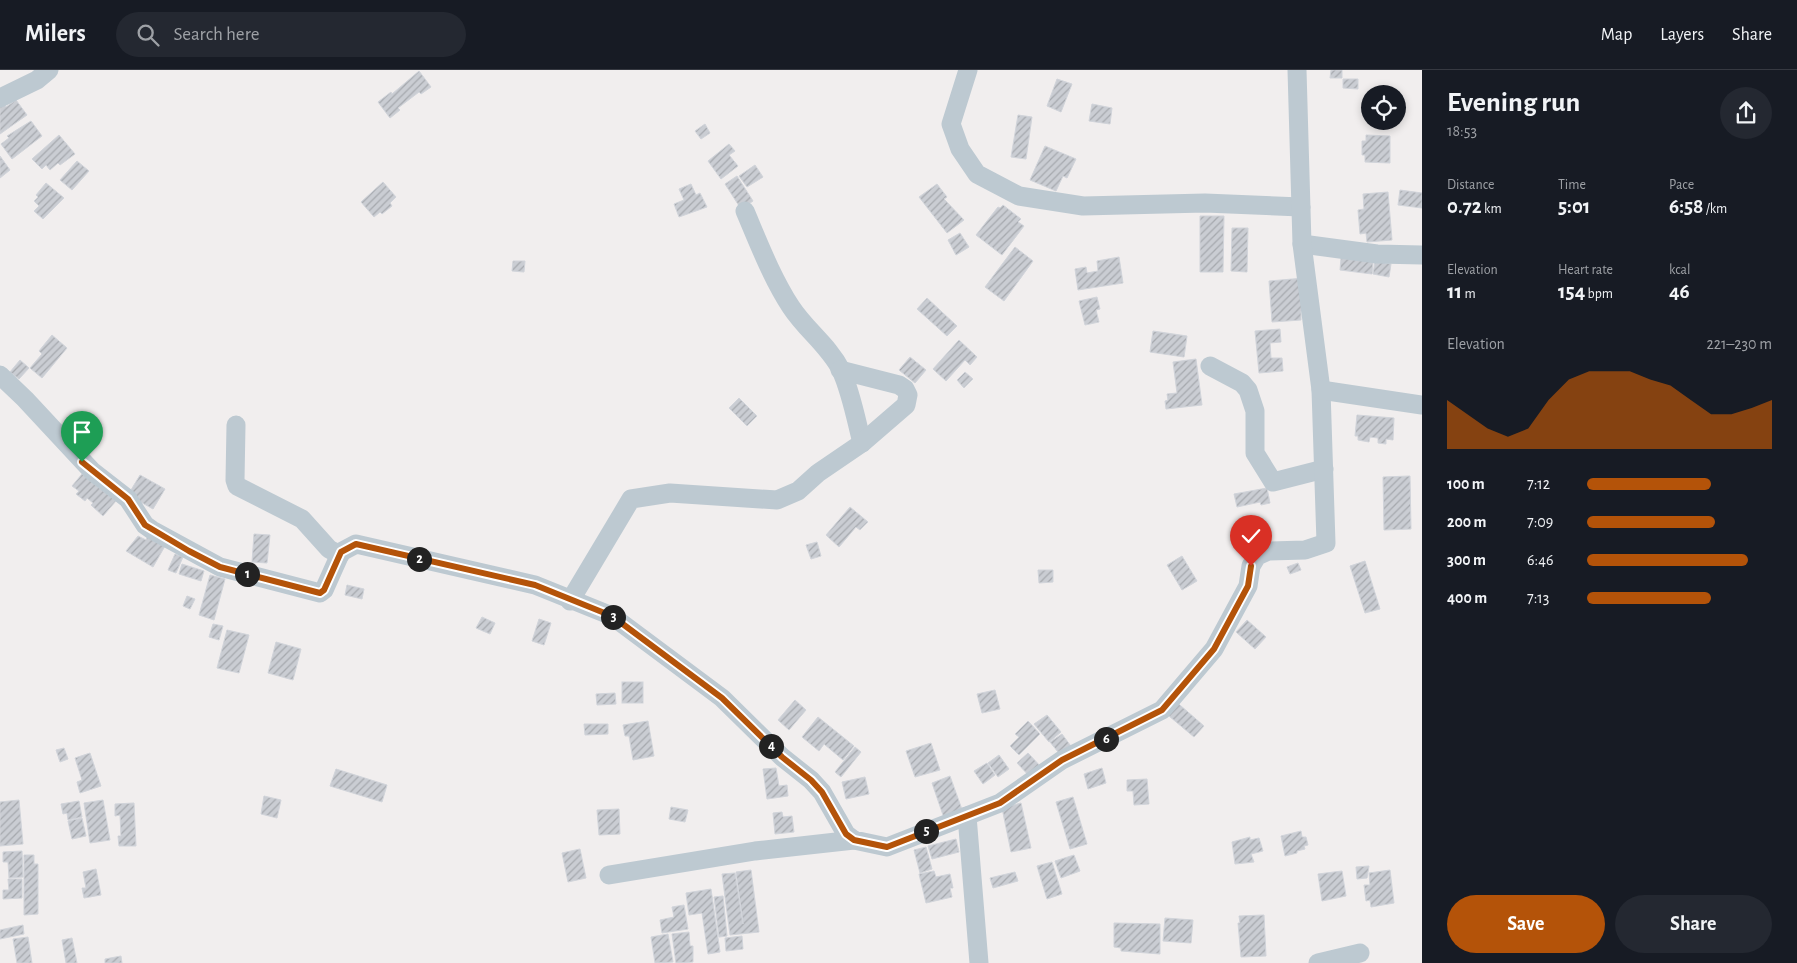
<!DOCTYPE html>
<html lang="en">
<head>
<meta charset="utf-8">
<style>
  body { margin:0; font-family:"Alegreya Sans",sans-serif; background:#242831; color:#f1f3f6; height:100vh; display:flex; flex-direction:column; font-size:19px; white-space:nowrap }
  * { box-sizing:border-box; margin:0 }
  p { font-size:16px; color:#9ea1a6 }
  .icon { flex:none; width:28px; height:28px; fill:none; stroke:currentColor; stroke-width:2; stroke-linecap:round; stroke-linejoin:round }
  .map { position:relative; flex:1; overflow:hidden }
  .drawer { display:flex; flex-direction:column; background:#171b24; width:375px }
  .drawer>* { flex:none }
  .buttons { position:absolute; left:1361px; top:15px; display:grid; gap:10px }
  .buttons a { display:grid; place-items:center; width:45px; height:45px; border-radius:50%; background:#171b24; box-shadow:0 2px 8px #0003; font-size:25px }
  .pin { position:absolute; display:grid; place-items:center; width:42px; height:42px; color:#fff; margin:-51px -21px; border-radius:50% 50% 50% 0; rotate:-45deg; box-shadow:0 0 5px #0007 }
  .pin .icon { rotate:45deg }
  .km { position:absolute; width:25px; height:25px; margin:-12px; border-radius:50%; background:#222; color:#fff; font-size:14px; line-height:25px; text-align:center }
  .round { display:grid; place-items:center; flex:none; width:52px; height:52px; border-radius:26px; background:#242831 }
  .headline { display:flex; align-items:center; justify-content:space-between; height:85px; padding:0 25px }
  h1 { font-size:28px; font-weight:700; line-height:38px }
  .stats { display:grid; grid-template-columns:repeat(3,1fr); gap:8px; height:85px; padding:5px 25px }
  .stats div { display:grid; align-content:center }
  .stats b { font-size:21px; font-weight:700 }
  .stats small { font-size:14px; font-weight:400 }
  .stats p { font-size:14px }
  .chart { height:140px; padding:10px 25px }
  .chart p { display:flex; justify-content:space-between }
  .chart svg { width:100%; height:90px; margin-top:5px; fill:#b45309; opacity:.7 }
  .action { display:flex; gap:10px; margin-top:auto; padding:10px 25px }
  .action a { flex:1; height:58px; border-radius:30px; background:#b45309; color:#fff; font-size:20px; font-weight:700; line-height:58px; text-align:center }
  .action a+a { background:#242831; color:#f1f3f6 }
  ul { padding:0 25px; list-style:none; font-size:16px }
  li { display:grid; grid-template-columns:80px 60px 1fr; align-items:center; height:38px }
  li i { height:12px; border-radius:6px; background:#b45309 }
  header { display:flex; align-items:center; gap:30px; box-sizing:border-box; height:70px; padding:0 25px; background:#171b24; border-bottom:1px solid #363941 }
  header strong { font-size:24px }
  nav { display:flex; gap:28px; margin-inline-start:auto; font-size:18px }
  .search { width:350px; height:45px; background:#242831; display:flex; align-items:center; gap:12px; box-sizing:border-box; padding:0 18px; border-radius:28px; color:#9ea1a6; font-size:19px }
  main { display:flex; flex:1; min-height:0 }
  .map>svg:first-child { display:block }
</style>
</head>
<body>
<header>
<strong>Milers</strong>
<div class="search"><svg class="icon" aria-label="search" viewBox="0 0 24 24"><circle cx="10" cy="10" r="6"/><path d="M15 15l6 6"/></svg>Search here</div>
<nav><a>Map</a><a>Layers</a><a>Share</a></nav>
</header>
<main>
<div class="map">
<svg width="1422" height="893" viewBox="0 0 1422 893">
  <defs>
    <pattern id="building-hatch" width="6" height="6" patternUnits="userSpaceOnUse" patternTransform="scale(1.25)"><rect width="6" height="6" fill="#cacdd3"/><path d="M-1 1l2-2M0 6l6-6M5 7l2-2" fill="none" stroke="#a6a9ae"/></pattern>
  </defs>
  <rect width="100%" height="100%" fill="#f1eeee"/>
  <g fill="url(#building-hatch)" stroke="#d1d4da">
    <path d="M1331,0H1342V8H1330Z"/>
    <path d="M419,1L431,17L421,24L419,22L398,38L400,40L390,48L378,32L391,22L392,24Z"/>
    <path d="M1057,9L1072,14L1061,42L1047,36Z"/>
    <path d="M1343,9H1358V19L1343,18Z"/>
    <path d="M16,30L27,45L0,64V37L4,34L6,37Z"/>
    <path d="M1092,34L1112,38L1110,54L1089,51Z"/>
    <path d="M1018,45L1032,47L1026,89L1011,87Z"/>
    <path d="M31,51L42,66L12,89L1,74L9,68L7,66Z"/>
    <path d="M705,54L710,63L701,69L695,61Z"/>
    <path d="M59,65L75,84L60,95L58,93L50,100L46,95L42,99L32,89Z"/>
    <path d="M1366,65L1390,66V93L1365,92V85H1362V71H1366Z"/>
    <path d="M729,74L735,81L729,85L738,96L721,109L708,91Z"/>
    <path d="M1045,76L1076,89L1067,108L1063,106L1056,121L1030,110Z"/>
    <path d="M0,86L10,100L0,108Z"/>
    <path d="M77,91L89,101L72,120L60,110Z"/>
    <path d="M755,95L763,107L747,117L739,106Z"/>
    <path d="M737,106L753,131L741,139L725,114Z"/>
    <path d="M383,112L396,127L390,133L392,136L382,144L380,142L374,147L361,132Z"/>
    <path d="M46,113L64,128L43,149L34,141L39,136L34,131L38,127L36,125Z"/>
    <path d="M691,114L696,125L700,123L707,137L679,147L674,134L684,130L679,119Z"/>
    <path d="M937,114L947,127L944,129L964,150L947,163L919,127Z"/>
    <path d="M1400,120L1422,123V138L1398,135Z"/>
    <path d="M1388,122L1392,170L1367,172L1366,163L1360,164L1358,140L1364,139L1363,124Z"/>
    <path d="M1003,135L1021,149L1018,152L1024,156L1002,185L976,165L998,137L1000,138Z"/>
    <path d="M1200,146H1224L1223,202H1200Z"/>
    <path d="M1232,158H1248L1247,202L1231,201Z"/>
    <path d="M960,163L969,177L956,185L948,170Z"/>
    <path d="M1015,177L1033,191L1004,231L985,217Z"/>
    <path d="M1119,187L1123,213L1078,220L1075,199L1086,197L1087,203L1098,201L1097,191Z"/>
    <path d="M1341,188L1373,192L1372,204L1340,200Z"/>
    <path d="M513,191H525L524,202L512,201Z"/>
    <path d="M1375,191L1391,194L1389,207L1373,204Z"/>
    <path d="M1304,208L1306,241H1301V250L1272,252L1269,211Z"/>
    <path d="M1097,227L1100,239L1096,240L1099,252L1085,255L1079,231Z"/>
    <path d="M927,228L957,256L947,266L917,239Z"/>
    <path d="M1280,259L1281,272L1270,273L1271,288H1282L1283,301L1259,303L1255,261Z"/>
    <path d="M1153,261L1187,266L1184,287L1150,282Z"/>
    <path d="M52,265L67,278L42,308L30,298L42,284L39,281Z"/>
    <path d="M959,270L977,287L970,295L965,290L946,311L933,299Z"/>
    <path d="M910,287L926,300L915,313L899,300Z"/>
    <path d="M1196,289L1202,335L1166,339L1165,331L1168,330L1167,324L1177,323L1173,292Z"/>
    <path d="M20,290L29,298L19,309L10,302Z"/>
    <path d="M965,302L973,309L964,318L957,310Z"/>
    <path d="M739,328L757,346L747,356L729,338Z"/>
    <path d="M1357,345L1394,348L1393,370L1386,369V374L1378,373V368L1370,367L1369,372L1358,370V366H1355Z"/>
    <path d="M82,404L116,431L103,446L91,435L93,433L87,428L85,431L76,424L79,421L72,416Z"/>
    <path d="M140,405L165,419L153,439L128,425Z"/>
    <path d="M1410,406L1411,459L1384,460L1383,407Z"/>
    <path d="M1267,418L1270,433L1261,435L1260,432L1237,437L1234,424Z"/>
    <path d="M850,437L868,452L860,460L856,457L839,477L826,465Z"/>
    <path d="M254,464L270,465L267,493L252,492Z"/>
    <path d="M138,466L146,470L148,466L165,476L153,497L126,481Z"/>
    <path d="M817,472L821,486L811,489L806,475Z"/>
    <path d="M175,484L183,487L176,503L168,500Z"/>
    <path d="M1182,486L1197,511L1182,520L1167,495Z"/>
    <path d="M1365,491L1380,539L1365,543L1350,496Z"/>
    <path d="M1298,493L1301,500L1290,504L1287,497Z"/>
    <path d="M182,494L204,501L201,511L179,504Z"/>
    <path d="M1038,500H1053V512L1039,513Z"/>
    <path d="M210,505L225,509L214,550L199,545Z"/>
    <path d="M347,515L364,519L362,529L345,525Z"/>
    <path d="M187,526L195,529L190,539L183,536Z"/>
    <path d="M482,547L495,553L490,564L476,558Z"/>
    <path d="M539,549L551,553L544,575L532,571Z"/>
    <path d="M1247,550L1266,567L1255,579L1236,562Z"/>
    <path d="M213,554L223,556L219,570L209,567Z"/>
    <path d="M227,560L249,565L239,603L217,598Z"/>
    <path d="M276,572L301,579L293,610L268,603Z"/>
    <rect x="622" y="612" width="21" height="21"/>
    <path d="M995,620L1000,639L982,643L977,624Z"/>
    <path d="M615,623L616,634L597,635L596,624Z"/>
    <path d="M1173,629L1204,656L1194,667L1163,641Z"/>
    <path d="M795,630L806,640L789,660L778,650Z"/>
    <path d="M1047,645L1061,662L1049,672L1034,654Z"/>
    <path d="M818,647L854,676L843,690L824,674L819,681L802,667Z"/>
    <path d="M648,651L654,686L633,690L629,666H625L623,655Z"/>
    <path d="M1028,651L1040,664L1019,685L1010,676L1019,667L1015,664Z"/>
    <path d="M584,654H608V664L585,665Z"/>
    <path d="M1062,664L1073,679L1062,687L1050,672Z"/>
    <path d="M931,673L940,700L915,707L906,681Z"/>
    <path d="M855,677L861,682L841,707L835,702Z"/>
    <path d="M64,678L68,689L60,692L56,680Z"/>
    <path d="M90,683L101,716L80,723L77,712L82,710L75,688Z"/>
    <path d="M1028,683L1043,699L1032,709L1017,693Z"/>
    <path d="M999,685L1009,699L998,707L988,693Z"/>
    <path d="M987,693L995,705L983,714L974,701Z"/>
    <path d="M776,698L779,716L787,715L788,726L767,729L763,699Z"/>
    <path d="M1102,698L1106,713L1088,719L1084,704Z"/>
    <path d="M336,699L387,715L382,732L330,716Z"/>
    <path d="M950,706L964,745L945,751L932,713Z"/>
    <path d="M865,707L869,724L846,729L842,712Z"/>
    <path d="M1147,709L1149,734L1134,735L1133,721H1127V710Z"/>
    <path d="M264,726L281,730L277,748L261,744Z"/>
    <path d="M1073,727L1087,774L1070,779L1056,732Z"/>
    <path d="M19,730L23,774L0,776V732Z"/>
    <path d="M103,730L110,770L90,773L84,733Z"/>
    <path d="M79,731L82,747L68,750L67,743L63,744L61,734Z"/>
    <path d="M134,733L136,776H119L118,766H121L120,745L115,746V734Z"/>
    <path d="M1021,733L1031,778L1011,782L1002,738Z"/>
    <path d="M671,737L688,740L685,752L669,749Z"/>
    <path d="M619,739L620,764L599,765L597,740Z"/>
    <path d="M782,742L783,747L792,746L794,762L775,764L773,743Z"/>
    <path d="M82,748L86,766L72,769L68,751Z"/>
    <path d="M1301,761L1302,767H1306L1308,775L1304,776L1305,779L1297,781V783L1285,786L1281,766Z"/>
    <path d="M1250,767V770L1259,768L1263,781L1251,784L1254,792L1235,794L1232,772Z"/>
    <path d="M956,769L959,782L932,789L928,776Z"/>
    <path d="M926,777L932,799L920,803L914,780Z"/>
    <path d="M580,779L586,808L568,812L562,783Z"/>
    <path d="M22,781L23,807L9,808L8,792H3V782Z"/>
    <path d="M24,785H34V794H38V844L24,845Z"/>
    <path d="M1074,785L1080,801L1061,808L1055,791Z"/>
    <path d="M1052,792L1062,824L1047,829L1037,796Z"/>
    <path d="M1369,796L1367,808L1357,809L1356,797Z"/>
    <path d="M96,799L101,825L84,828L82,818H86L83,802Z"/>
    <path d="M751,800L759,862L730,865L722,804L735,803L743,854L736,802Z"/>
    <path d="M1390,800L1394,833L1371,837L1370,830L1366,831L1364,815H1370L1369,803Z"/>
    <path d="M934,801L936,807L950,804L953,818H950L952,827L926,833L919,804Z"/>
    <path d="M1342,801L1346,826L1322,831L1318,804Z"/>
    <path d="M1015,802L1018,811L993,818L990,808Z"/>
    <path d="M8,809H22V828L3,829V820H9Z"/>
    <path d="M711,819L720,882L708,884L702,843L689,845L686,823Z"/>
    <path d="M723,826L727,866L719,867L714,827Z"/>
    <path d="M684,835L688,859L662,863L660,850L674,847L672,837Z"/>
    <path d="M1264,845L1266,886L1241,887L1238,853H1240L1239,846Z"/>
    <path d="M1165,848L1193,850L1191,873L1163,871Z"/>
    <path d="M1114,853L1160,854V884L1121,881V878L1114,877Z"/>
    <path d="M23,855L24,864L0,869V860Z"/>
    <path d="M689,862L690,876H693V892L676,893L672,864Z"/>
    <path d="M668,864L673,892L655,893L651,867Z"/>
    <path d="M742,866L743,879L726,881L725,868Z"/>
    <path d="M28,867L32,893H17L13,869Z"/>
    <path d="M72,868L77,893H66L62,870Z"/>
    <path d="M121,886L122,893H105V889Z"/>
  </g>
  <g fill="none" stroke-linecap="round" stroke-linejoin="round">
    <g stroke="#bdc9d1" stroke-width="19">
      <path d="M968,0L951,54L960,79L977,104L1019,126L1083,136L1205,133L1301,137"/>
      <path d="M0,28L37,10L49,0"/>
      <path d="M745,141C759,174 772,208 791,237C806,260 829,276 841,300C851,322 856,349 862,373"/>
      <path d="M1302,174L1377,184L1422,185"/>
      <path d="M1210,296L1242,313L1248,320L1255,341V383L1273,412L1324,399"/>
      <path d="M0,305L25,329L92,401L128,429L145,455L152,460L220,497L320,523L324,520L341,482L356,474L535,515L612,546L722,628L782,687L811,710L822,722L846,764L854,770L887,777L1000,733L1062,690L1162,640L1214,579L1248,516L1251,496L1257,486L1268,481L1305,480L1326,473L1321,320L1302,174L1297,0"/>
      <path d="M1321,320L1422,335"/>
      <path d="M236,355L235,410L237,416L302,449L329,479L340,485"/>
      <path d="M570,531L631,429L670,423L777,430L798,421L818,403L862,373L906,335L908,325L905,319L899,315L840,300"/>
      <path d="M967,746L979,893"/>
      <path d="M609,805L755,781L854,770"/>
      <path d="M1318,893L1360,883"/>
    </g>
  </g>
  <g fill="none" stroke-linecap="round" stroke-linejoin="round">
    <defs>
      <path id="route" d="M82,392L128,429L145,455L189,481L220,497L320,523L324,520L341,482L356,474L535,515L612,546L722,628L782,687L811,710L822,722L846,764L854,770L887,777L1000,733L1062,690L1162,640L1214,579L1248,516L1251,496"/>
    </defs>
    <use href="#route" stroke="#fff" stroke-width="10"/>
    <use href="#route" stroke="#b45309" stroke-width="6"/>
  </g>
</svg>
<div class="buttons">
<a><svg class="icon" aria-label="locate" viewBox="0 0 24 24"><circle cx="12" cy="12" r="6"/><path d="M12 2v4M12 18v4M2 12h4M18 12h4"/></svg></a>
</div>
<div class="pin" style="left:82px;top:392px;background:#1e9e55"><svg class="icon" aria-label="arrive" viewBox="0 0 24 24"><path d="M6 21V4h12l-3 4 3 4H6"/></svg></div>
<div class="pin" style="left:1251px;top:496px;background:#d93025"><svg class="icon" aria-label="check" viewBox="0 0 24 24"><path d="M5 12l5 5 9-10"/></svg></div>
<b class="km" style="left:247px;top:504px">1</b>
<b class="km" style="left:419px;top:489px">2</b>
<b class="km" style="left:613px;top:547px">3</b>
<b class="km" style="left:771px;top:676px">4</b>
<b class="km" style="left:926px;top:761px">5</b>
<b class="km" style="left:1106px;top:669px">6</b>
</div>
<section class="drawer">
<div class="headline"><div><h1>Evening run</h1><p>18:53</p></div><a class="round"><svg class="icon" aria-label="share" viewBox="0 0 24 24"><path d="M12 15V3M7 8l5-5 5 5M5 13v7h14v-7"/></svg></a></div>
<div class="stats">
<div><p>Distance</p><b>0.72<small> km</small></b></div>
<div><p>Time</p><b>5:01</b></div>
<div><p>Pace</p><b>6:58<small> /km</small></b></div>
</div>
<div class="stats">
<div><p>Elevation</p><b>11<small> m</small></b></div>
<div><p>Heart rate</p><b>154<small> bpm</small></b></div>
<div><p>kcal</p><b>46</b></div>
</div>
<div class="chart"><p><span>Elevation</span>221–230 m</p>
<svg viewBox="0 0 160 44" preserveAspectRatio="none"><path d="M0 44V20L10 27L20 34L30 38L40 34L50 20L60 10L70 6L80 6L90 6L100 10L110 13L120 20L130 27L140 27L150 24L160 20V44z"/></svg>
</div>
<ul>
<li><b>100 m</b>7:12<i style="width:67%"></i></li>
<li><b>200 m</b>7:09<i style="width:69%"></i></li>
<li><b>300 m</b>6:46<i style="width:87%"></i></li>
<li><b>400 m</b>7:13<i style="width:67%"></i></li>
</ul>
<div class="action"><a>Save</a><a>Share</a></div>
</section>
</main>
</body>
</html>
